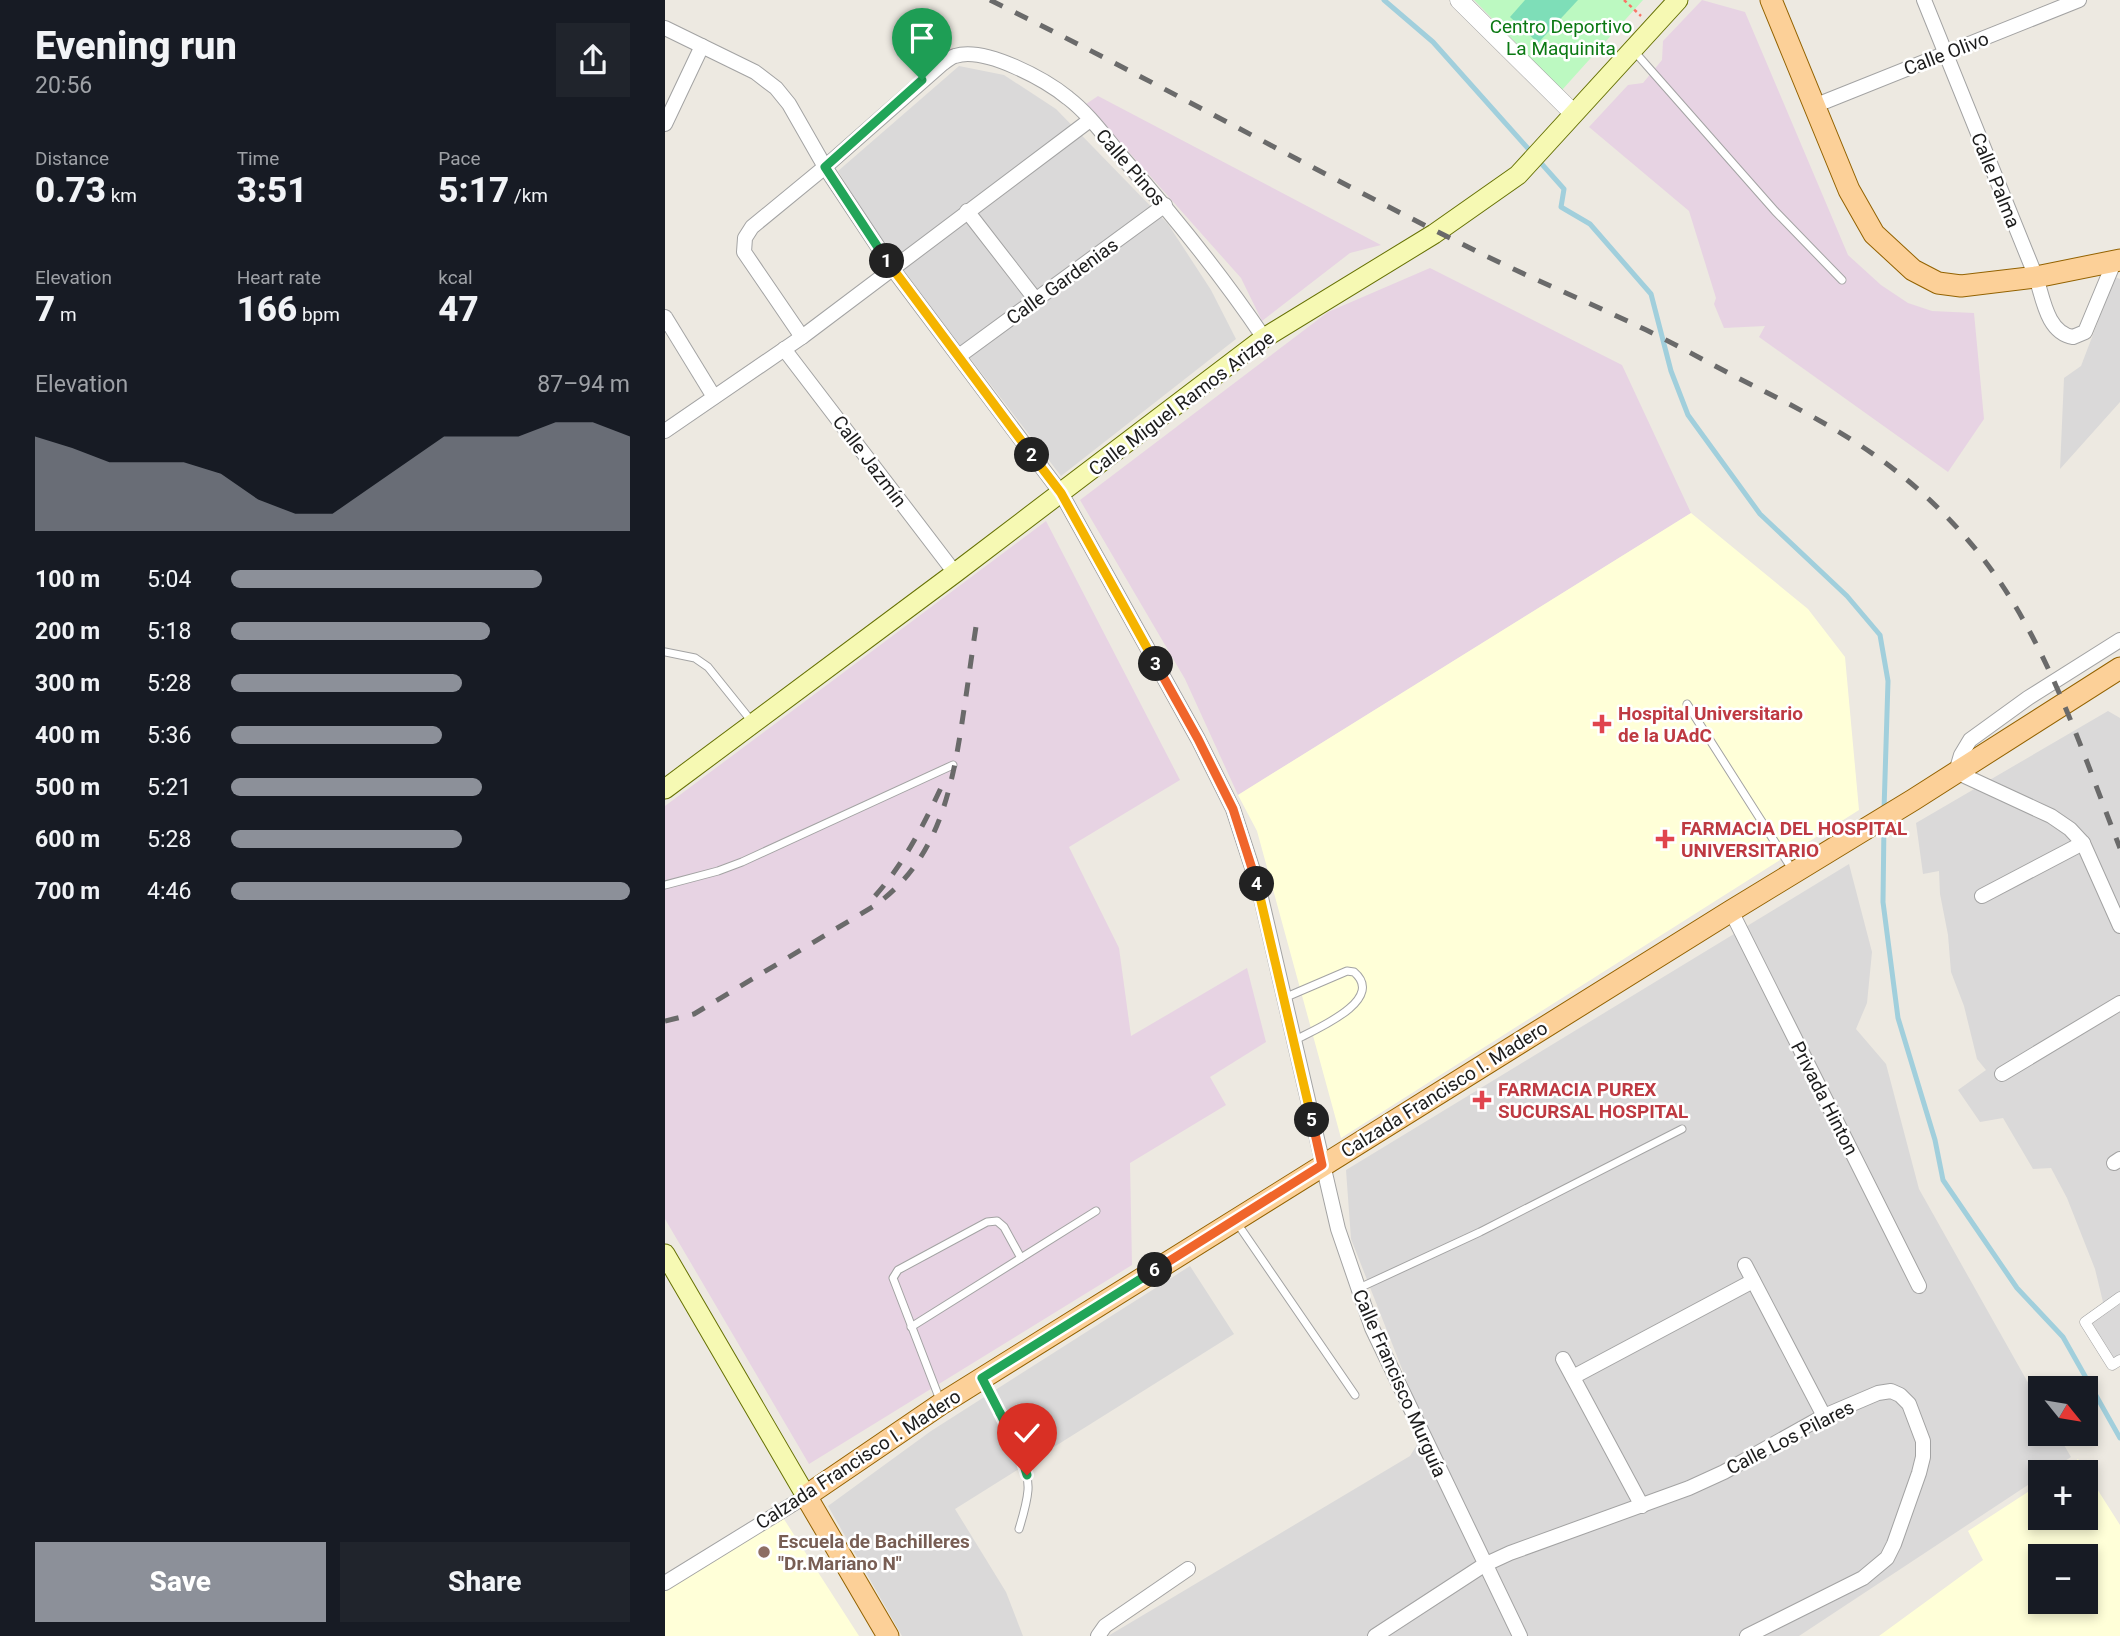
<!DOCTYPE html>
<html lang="en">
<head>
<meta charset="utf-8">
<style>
  body { margin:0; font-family:Roboto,sans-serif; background:#20242c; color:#f1f3f6; height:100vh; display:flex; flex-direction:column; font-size:26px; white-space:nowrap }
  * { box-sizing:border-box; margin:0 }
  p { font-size:23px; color:#9ea1a6 }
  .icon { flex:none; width:38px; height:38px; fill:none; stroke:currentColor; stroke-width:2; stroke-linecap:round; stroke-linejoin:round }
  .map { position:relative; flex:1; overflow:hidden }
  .sheet { display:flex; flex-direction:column; background:#171b24; width:665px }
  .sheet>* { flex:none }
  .needle { width:46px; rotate:120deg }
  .buttons { position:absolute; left:1363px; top:1376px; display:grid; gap:14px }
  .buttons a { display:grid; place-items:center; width:70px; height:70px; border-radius:0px; background:#171b24; box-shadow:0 4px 10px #0003; font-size:35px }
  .pin { position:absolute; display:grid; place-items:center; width:60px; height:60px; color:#fff; margin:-72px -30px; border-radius:50% 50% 50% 0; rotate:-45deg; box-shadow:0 0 7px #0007 }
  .pin .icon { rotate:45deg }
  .km { position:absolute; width:35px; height:35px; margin:-18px; border-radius:50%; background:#222; color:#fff; font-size:19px; line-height:35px; text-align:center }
  .round { display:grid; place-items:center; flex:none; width:74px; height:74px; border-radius:0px; background:#20242c }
  .headline { display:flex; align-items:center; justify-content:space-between; height:119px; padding:0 35px }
  h1 { font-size:38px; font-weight:800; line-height:52px }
  .metrics { display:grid; grid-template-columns:repeat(3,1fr); gap:10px; height:119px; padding:7px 35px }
  .metrics div { display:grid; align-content:center }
  .metrics b { font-size:35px; font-weight:800 }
  .metrics small { font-size:19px; font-weight:400 }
  .metrics p { font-size:19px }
  .chart { height:196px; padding:14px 35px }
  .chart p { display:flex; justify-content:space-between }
  .chart svg { width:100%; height:126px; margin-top:7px; fill:#8c9099; opacity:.7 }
  .primary-button { display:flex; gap:14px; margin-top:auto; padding:14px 35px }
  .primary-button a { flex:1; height:80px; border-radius:0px; background:#8c9099; color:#fff; font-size:28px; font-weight:800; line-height:80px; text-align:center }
  .primary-button a+a { background:#20242c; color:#f1f3f6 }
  ul { padding:0 35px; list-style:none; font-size:23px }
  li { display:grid; grid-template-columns:112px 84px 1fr; align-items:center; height:52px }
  li i { height:18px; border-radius:9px; background:#8c9099 }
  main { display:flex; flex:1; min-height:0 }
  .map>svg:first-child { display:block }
</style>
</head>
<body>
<main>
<section class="sheet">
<div class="headline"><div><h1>Evening run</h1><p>20:56</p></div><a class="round"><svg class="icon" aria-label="share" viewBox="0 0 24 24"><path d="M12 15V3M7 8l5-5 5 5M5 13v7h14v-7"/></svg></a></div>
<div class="metrics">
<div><p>Distance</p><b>0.73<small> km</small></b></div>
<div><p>Time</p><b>3:51</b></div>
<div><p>Pace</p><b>5:17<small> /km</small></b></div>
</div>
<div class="metrics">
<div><p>Elevation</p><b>7<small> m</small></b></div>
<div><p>Heart rate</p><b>166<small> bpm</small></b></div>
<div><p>kcal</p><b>47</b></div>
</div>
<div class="chart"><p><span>Elevation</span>87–94 m</p>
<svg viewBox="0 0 160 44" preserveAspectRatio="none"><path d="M0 44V11L10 15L20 20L30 20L40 20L50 24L60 33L70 38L80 38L90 29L100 20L110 11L120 11L130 11L140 6L150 6L160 11V44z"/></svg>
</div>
<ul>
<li><b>100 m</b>5:04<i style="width:78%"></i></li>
<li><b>200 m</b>5:18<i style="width:65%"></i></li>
<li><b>300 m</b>5:28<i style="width:58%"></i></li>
<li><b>400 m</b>5:36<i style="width:53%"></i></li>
<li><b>500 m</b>5:21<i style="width:63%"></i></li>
<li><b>600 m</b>5:28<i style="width:58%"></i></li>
<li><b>700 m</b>4:46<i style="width:100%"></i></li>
</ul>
<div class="primary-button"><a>Save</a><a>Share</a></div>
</section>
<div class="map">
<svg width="1455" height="1636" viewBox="0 0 1455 1636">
  <rect width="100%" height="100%" fill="#ede9e1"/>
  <g fill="#dad9d9">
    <path d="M294,66L339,75L391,109L503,224L546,290L571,339L396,476L224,253L173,171Z"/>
    <path d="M1450,277L1455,279V402L1395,469L1399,378L1416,366Z"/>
    <path d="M1443,711L1455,718V1363L1448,1358L1426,1321L1438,1302L1430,1269L1402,1198L1386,1168L1368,1169L1338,1118L1315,1122L1293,1090L1321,1070L1312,1059L1299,1006L1286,972L1283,935L1275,894L1274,871L1258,874L1251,823Z"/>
    <path d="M1184,864L1207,952L1202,1003L1191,1029L1221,1064L1254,1189L1375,1404L1376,1433H1392L1406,1457L1383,1472H1376L1375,1477L1134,1636H443L745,1456L761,1430L686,1239L681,1170Z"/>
    <path d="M525,1266L569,1334L290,1509L341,1592L358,1636H237L163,1506L266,1431Z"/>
  </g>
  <g fill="#e7d3e3">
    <path d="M1037,0L1080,12L1183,255L1216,285L1243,303L1267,311L1309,313L1319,419L1283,472L1094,337L1100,326L1059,328L1049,304L1051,298L1024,211L924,127L963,85L978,83L997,60L998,41Z"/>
    <path d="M433,96L716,245L685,253L597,321L576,278L421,104Z"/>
    <path d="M765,268L957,365L1026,513L573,795L520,679L415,500L663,312Z"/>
    <path d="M381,521L515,780L404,847L454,948L466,1036L582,968L601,1042L545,1077L561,1105L465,1163L467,1265L144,1464L0,1219V806Z"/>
  </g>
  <g fill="#ffffd8" fill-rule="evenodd">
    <path d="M1026,513L1143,609L1180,657L1194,810L676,1138L592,831L573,795Z"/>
    <path d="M1413,1459L1455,1525V1636H1214L1318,1560L1303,1531L1375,1484L1376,1517H1421V1472H1394ZM1376,1556H1421V1601H1376Z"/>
    <path d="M115,1513L194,1636H0V1590Z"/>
  </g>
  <path fill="#bcf9c1" d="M809,0H978L897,90Z"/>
  <path fill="#7edeb8" d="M860,0H913L873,43L845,17Z"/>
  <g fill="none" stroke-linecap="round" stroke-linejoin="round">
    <g stroke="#a1cfdc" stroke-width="5">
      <path d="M719,0L768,42L899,189L896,207L925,224L986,294L1006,371L1023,415L1095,514L1182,596L1215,635L1223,681L1219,810"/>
      <path d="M1219,823L1218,902L1233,1018L1270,1140L1278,1180L1352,1288L1398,1337L1455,1438"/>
    </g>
    <defs>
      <g id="service">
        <path d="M969,51L1110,211L1177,280"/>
        <path d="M0,652L30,658L43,667L88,723"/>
        <path d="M1022,704L1127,869"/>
        <path d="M0,885L53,871L77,862L288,765"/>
        <path d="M619,998L682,971L689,972C722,1000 649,1030 630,1040"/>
        <path d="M572,1223L690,1395"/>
        <path d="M692,1289L815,1232L1017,1129"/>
        <path d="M246,1327L431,1211"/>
        <path d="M319,1382C334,1411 365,1458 363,1490C362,1503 358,1516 354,1529"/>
        <path d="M275,1400L228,1278L233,1270L322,1222L332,1221L339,1227L356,1258"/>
      </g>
      <path id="pedestrian" d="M1455,1297L1420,1322L1447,1365L1455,1360"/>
      <g id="minor">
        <path d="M1259,0L1371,277C1378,298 1382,333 1408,337L1420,332L1450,260"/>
        <path d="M0,28L90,72L111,88L124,104L160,167L227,268L396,493L533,739L568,809L594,889L673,1229L707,1328L855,1636"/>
        <path d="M1149,106L1414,0"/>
        <path d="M0,124L37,46"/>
        <path d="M302,211L371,300"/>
        <path d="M0,317L49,397"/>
        <path d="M137,337L79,252L80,238L87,227L160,167L277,64C281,61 286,57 290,56C320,46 381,80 403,98C424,114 440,137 457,157C508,215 556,274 599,338"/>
        <path d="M119,349L290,573"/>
        <path d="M294,356L500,205"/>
        <path d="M0,431L137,337L425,120"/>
        <path d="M1455,640L1363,698L1305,740L1296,755L1291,772L1386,816L1405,829L1418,843L1455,926"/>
        <path d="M1317,896L1418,843"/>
        <path d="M1066,911L1254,1286"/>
        <path d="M1337,1074L1455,1003"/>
        <path d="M1449,1163L1455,1159"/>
        <path d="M1080,1265L1159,1416"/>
        <path d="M898,1359L977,1506"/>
        <path d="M908,1377L1088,1281"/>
        <path d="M0,1583L141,1496"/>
        <path d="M433,1636L440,1626L523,1569"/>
        <path d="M710,1636L819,1565L845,1553L1024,1488L1059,1472L1159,1416L1213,1393L1226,1391L1235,1395L1244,1404L1258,1441V1457L1254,1473L1229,1544L1222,1558L1198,1578L1082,1636"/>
      </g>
      <path id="tertiary" d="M794,0L908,113"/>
      <g id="secondary">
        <path d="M0,789L290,573L599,338L769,234L853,175L1013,0"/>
        <path d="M0,1254L141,1496"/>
      </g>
      <g id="primary">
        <path d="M1106,0L1184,190L1209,234L1248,270L1273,283L1296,286L1371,277L1455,260"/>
        <path d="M223,1636L141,1496L276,1404L1066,911L1248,800L1455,668"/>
      </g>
    </defs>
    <use href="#service" stroke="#a3a3a3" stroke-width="9"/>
    <use href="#pedestrian" stroke="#a3a3a3" stroke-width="11"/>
    <use href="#minor" stroke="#a3a3a3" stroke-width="16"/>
    <use href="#tertiary" stroke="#a3a3a3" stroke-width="19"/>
    <use href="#secondary" stroke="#667104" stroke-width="21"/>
    <use href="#primary" stroke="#936200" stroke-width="23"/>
    <path stroke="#fa7466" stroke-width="2.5" stroke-dasharray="3.5 3.5" stroke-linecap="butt" d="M959,0L976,16"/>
    <use href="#service" stroke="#fff" stroke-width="7"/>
    <use href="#pedestrian" stroke="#fff" stroke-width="10"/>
    <use href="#minor" stroke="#fff" stroke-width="14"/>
    <use href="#tertiary" stroke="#fff" stroke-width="18"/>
    <use href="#secondary" stroke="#f6f9b3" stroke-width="19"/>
    <use href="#primary" stroke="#fcd098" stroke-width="21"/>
    <g stroke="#6a6a6a" stroke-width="5" stroke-dasharray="14 14" stroke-linecap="butt">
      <path d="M325,0C486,79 642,167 803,247C860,276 919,300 977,328C1010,344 1042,362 1075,379C1165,424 1235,461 1302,539C1378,626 1413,742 1455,848"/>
      <path d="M210,896C242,860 261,820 281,777"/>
      <path d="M0,1021L29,1014L209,906C273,861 287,790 298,716C303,684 307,652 312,620"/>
    </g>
  </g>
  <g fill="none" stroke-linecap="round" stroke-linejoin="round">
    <defs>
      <path id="split-1" d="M222,261L160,167L257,80"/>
      <path id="split-2" d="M222,261L367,455"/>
      <path id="split-3" d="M367,455L396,493L491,664"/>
      <path id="split-4" d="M491,664L533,739L568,809L592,884"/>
      <path id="split-5" d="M592,884L647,1120"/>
      <path id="split-6" d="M490,1270L657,1165L647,1120"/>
      <path id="split-7" d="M335,1413L317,1378L490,1270"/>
      <path id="split-8" d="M335,1413L355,1453L362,1475"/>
    </defs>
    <use href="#split-1" stroke="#fff" stroke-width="14"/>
    <use href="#split-2" stroke="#fff" stroke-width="14"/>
    <use href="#split-3" stroke="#fff" stroke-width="14"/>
    <use href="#split-4" stroke="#fff" stroke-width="14"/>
    <use href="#split-5" stroke="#fff" stroke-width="14"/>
    <use href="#split-6" stroke="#fff" stroke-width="14"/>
    <use href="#split-7" stroke="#fff" stroke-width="14"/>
    <use href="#split-8" stroke="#fff" stroke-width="14"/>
    <use href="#split-1" stroke="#22a559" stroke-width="9"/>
    <use href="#split-2" stroke="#f5b400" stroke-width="9"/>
    <use href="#split-3" stroke="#f5b400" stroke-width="9"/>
    <use href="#split-4" stroke="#f0652b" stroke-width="9"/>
    <use href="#split-5" stroke="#f5b400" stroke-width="9"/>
    <use href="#split-6" stroke="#f0652b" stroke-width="9"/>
    <use href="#split-7" stroke="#22a559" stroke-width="9"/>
    <use href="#split-8" stroke="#22a559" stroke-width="9"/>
  </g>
  <g fill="#e0444e" stroke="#fff" stroke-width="2.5">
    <path d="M933.5 713.5h7v7h7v7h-7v7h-7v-7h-7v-7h7z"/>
    <path d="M996.5 828.5h7v7h7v7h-7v7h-7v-7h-7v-7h7z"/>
    <path d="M813.5 1089.5h7v7h7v7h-7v7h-7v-7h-7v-7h7z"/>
  </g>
  <circle fill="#8d6e63" stroke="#fff" stroke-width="2.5" cx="99" cy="1552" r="7"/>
  <g text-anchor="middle" stroke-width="5" stroke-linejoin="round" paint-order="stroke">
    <g font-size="19" fill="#0b7913" stroke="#fff">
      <text x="896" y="33">Centro Deportivo<tspan x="896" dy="22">La Maquinita</tspan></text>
    </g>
    <g font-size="19" fill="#1c1c1c" stroke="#fff">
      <text transform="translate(1281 53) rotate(-21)" y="7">Calle Olivo</text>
      <text transform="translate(466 167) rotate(49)" y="7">Calle Pinos</text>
      <text transform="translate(1331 180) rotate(68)" y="7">Calle Palma</text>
      <text transform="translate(397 281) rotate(-36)" y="7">Calle Gardenias</text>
      <text transform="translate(516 403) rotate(-37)" y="7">Calle Miguel Ramos Arizpe</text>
      <text transform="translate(205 461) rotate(53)" y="7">Calle Jazmín</text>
      <text transform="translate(779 1089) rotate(-32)" y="7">Calzada Francisco I. Madero</text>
      <text transform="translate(1160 1098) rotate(63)" y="7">Privada Hinton</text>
      <text transform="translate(735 1383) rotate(66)" y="7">Calle Francisco Murguía</text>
      <text transform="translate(1125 1437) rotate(-27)" y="7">Calle Los Pilares</text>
      <text transform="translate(193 1459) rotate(-33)" y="7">Calzada Francisco I. Madero</text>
    </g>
    <g font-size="19" font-weight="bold" fill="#be3a42" stroke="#fff" text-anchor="start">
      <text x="953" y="720">Hospital Universitario<tspan x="953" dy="22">de la UAdC</tspan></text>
      <text x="1016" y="835">FARMACIA DEL HOSPITAL<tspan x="1016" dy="22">UNIVERSITARIO</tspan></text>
      <text x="833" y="1096">FARMACIA PUREX<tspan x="833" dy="22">SUCURSAL HOSPITAL</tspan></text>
    </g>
    <g font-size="19" font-weight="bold" fill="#785e54" stroke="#fff" text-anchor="start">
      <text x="113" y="1548">Escuela de Bachilleres<tspan x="113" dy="22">"Dr.Mariano N"</tspan></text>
    </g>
  </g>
</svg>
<div class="buttons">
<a><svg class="needle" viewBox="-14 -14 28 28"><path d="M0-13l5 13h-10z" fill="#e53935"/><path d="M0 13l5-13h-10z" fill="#9ea1a6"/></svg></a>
<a>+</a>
<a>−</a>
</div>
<div class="pin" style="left:257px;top:80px;background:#1e9e55"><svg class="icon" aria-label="arrive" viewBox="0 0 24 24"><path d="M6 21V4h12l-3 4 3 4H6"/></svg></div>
<div class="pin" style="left:362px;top:1475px;background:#d93025"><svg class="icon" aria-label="check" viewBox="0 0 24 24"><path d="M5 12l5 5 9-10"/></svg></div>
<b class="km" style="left:222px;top:261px">1</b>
<b class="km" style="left:367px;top:455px">2</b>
<b class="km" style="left:491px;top:664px">3</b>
<b class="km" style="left:592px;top:884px">4</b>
<b class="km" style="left:647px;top:1120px">5</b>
<b class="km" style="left:490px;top:1270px">6</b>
</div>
</main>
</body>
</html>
